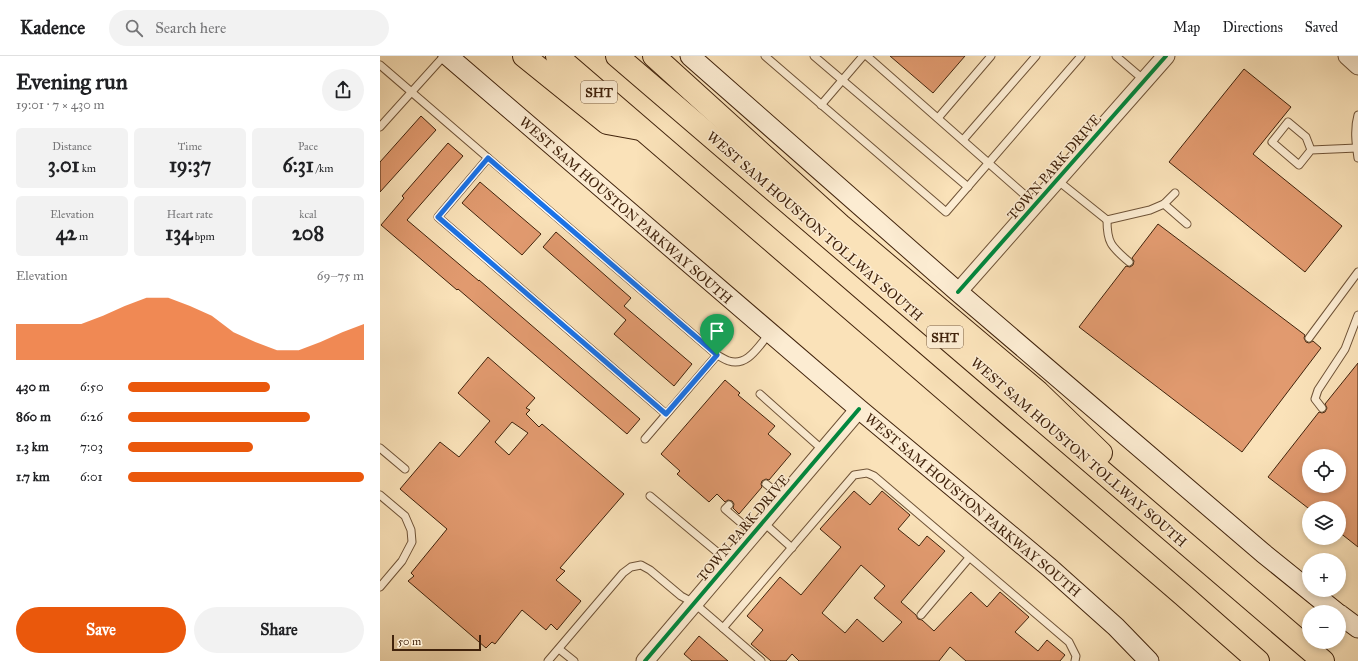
<!DOCTYPE html>
<html lang="en">
<head>
<meta charset="utf-8">
<style>
  body { margin:0; font-family:"IM FELL Great Primer",serif; background:#f2f2f2; color:#202124; height:100vh; display:flex; flex-direction:column; font-size:15px; white-space:nowrap }
  * { box-sizing:border-box; margin:0 }
  p { font-size:13px; color:#757577 }
  .icon { flex:none; width:22px; height:22px; fill:none; stroke:currentColor; stroke-width:2; stroke-linecap:round; stroke-linejoin:round }
  .map { position:relative; flex:1; overflow:hidden }
  .drawer { display:flex; flex-direction:column; background:#fff; width:380px }
  .drawer>* { flex:none }
  .tools { position:absolute; left:922px; top:393px; display:grid; gap:8px }
  .tools a { display:grid; place-items:center; width:44px; height:44px; border-radius:50%; background:#fff; box-shadow:0 2px 6px #0003; font-size:20px }
  .scale { position:absolute; left:12px; bottom:10px; width:89px; box-sizing:border-box; padding-left:4px; border:2px solid #41230c; border-top:0; font-size:11px; line-height:14px; white-space:nowrap; color:#41230c; -webkit-text-stroke:3px #fcecd2; paint-order:stroke }
  .pin { position:absolute; display:grid; place-items:center; width:34px; height:34px; color:#fff; margin:-41px -17px; border-radius:50% 50% 50% 0; rotate:-45deg; box-shadow:0 0 4px #0007 }
  .pin .icon { rotate:45deg }
  .round { display:grid; place-items:center; flex:none; width:42px; height:42px; border-radius:21px; background:#f2f2f2 }
  .headline { display:flex; align-items:center; justify-content:space-between; height:68px; padding:0 16px }
  h1 { font-size:22px; font-weight:800; line-height:30px }
  .stats { display:grid; grid-template-columns:repeat(3,1fr); gap:6px; height:68px; padding:4px 16px }
  .stats div { display:grid; align-content:center; border-radius:6px; background:#f2f2f2; text-align:center }
  .stats b { font-size:20px; font-weight:800 }
  .stats small { font-size:11px; font-weight:400 }
  .stats p { font-size:11px }
  .chart { height:112px; padding:8px 16px }
  .chart p { display:flex; justify-content:space-between }
  .chart svg { width:100%; height:72px; margin-top:4px; fill:#ea580c; opacity:.7 }
  .primary-button { display:flex; gap:8px; margin-top:auto; padding:8px 16px }
  .primary-button a { flex:1; height:46px; border-radius:24px; background:#ea580c; color:#fff; font-size:16px; font-weight:800; line-height:46px; text-align:center }
  .primary-button a+a { background:#f2f2f2; color:#202124 }
  ul { padding:0 16px; list-style:none; font-size:13px }
  li { display:grid; grid-template-columns:64px 48px 1fr; align-items:center; height:30px }
  li i { height:10px; border-radius:5px; background:#ea580c }
  header { display:flex; align-items:center; gap:24px; box-sizing:border-box; height:56px; padding:0 20px; background:#fff; border-bottom:1px solid #e0e0e0 }
  header strong { font-size:19px }
  nav { display:flex; gap:22px; margin-inline-start:auto; font-size:14px }
  .search { width:280px; height:36px; background:#f2f2f2; display:flex; align-items:center; gap:10px; box-sizing:border-box; padding:0 14px; border-radius:22px; color:#757577; font-size:15px }
  main { display:flex; flex:1; min-height:0 }
  .map>svg:first-child { display:block }
</style>
</head>
<body>
<header>
<strong>Kadence</strong>
<div class="search"><svg class="icon" aria-label="search" viewBox="0 0 24 24"><circle cx="10" cy="10" r="6"/><path d="M15 15l6 6"/></svg>Search here</div>
<nav><a>Map</a><a>Directions</a><a>Saved</a></nav>
</header>
<main>
<section class="drawer">
<div class="headline"><div><h1>Evening run</h1><p>19:01 · 7 × 430 m</p></div><a class="round"><svg class="icon" aria-label="share" viewBox="0 0 24 24"><path d="M12 15V3M7 8l5-5 5 5M5 13v7h14v-7"/></svg></a></div>
<div class="stats">
<div><p>Distance</p><b>3.01<small> km</small></b></div>
<div><p>Time</p><b>19:37</b></div>
<div><p>Pace</p><b>6:31<small> /km</small></b></div>
</div>
<div class="stats">
<div><p>Elevation</p><b>42<small> m</small></b></div>
<div><p>Heart rate</p><b>134<small> bpm</small></b></div>
<div><p>kcal</p><b>208</b></div>
</div>
<div class="chart"><p><span>Elevation</span>69–75 m</p>
<svg viewBox="0 0 160 44" preserveAspectRatio="none"><path d="M0 44V22L10 22L20 22L30 22L40 17L50 11L60 6L70 6L80 11L90 17L100 27L110 33L120 38L130 38L140 33L150 27L160 22V44z"/></svg>
</div>
<ul>
<li><b>430 m</b>6:50<i style="width:60%"></i></li>
<li><b>860 m</b>6:26<i style="width:77%"></i></li>
<li><b>1.3 km</b>7:03<i style="width:53%"></i></li>
<li><b>1.7 km</b>6:01<i style="width:100%"></i></li>
</ul>
<div class="primary-button"><a>Save</a><a>Share</a></div>
</section>
<div class="map">
<svg width="978" height="605" viewBox="0 0 978 605">
  <rect width="100%" height="100%" fill="#fae2b9"/>
  <filter id="stains"><feTurbulence type="fractalNoise" baseFrequency=".005" numOctaves="4"/><feColorMatrix values="0 0 0 0 .2 0 0 0 0 .09 0 0 0 0 .02 0 0 0 .5 -.17"/></filter>
  <radialGradient id="worn" r=".72"><stop offset=".6" stop-color="#630" stop-opacity="0"/><stop offset="1" stop-color="#630" stop-opacity=".3"/></radialGradient>
  <g fill="#e19a6f" stroke="#41230c" fill-rule="evenodd">
    <path d="M510,0H585L553,37Z"/>
    <path d="M864,13L911,51L873,98L962,170L925,216L789,106Z"/>
    <path d="M41,60L56,74L0,136V106Z"/>
    <path d="M68,87L83,100L27,164L99,225V224L260,363L247,378L78,233L77,234L1,169L24,142L22,140Z"/>
    <path d="M100,126L161,178L142,199L82,147Z"/>
    <path d="M778,168L925,279L924,282L926,286L929,287L933,285L941,292L862,396L699,271L746,210L750,211L753,209L754,205L752,202Z"/>
    <path d="M176,176L251,242L244,250L312,308L294,330L234,278L246,264L163,191Z"/>
    <path d="M108,301L155,342L146,352L150,354L146,358L159,371L162,368L244,438L180,512L185,515L176,524L201,545L177,574L171,568L166,574L142,554L115,588L112,586L106,592L28,525L34,520L31,517L67,473L20,433L60,386L79,401L110,365L78,337ZM132,366L148,377L129,399L115,386Z"/>
    <path d="M978,307V491L959,476V452H928L888,421L939,356L942,357L945,356L947,352L945,348ZM929,400H959V430H929Z"/>
    <path d="M345,324L360,337L358,339L395,370L388,378L411,398L389,424L386,423L382,425L381,428L382,431L359,458L353,452L354,448L352,445L348,444L345,446L337,438L329,446L297,418L300,415L281,398Z"/>
    <path d="M474,435L490,449L502,435L530,459L518,473L539,490L547,480L565,495L521,546L536,559L538,563L542,564L554,575L591,536L607,551L620,536L649,561L635,576L658,595L667,584L685,599L680,605H586L570,591L559,605H419L412,598L406,605H391L371,588L383,574L367,560L400,521L421,539L461,491L440,473ZM481,509L505,530L494,542L522,566L503,586L477,563L465,577L442,557Z"/>
    <path d="M319,580L348,605H312L304,598Z"/>
  </g>
  <g fill="none" stroke-linecap="round" stroke-linejoin="round">
    <defs>
      <g id="service">
        <path d="M385,0L566,156L701,0"/>
        <path d="M434,0L588,131"/>
        <path d="M487,0L655,148"/>
        <path d="M736,0L764,24"/>
        <path d="M0,9L337,299C341,301 345,304 349,305C368,311 379,289 390,277"/>
        <path d="M441,49L483,0"/>
        <path d="M978,59C974,73 976,88 978,102"/>
        <path d="M558,62L611,0"/>
        <path d="M0,71L64,0"/>
        <path d="M583,84L656,0"/>
        <path d="M931,94L926,81L908,66L892,86L919,109L931,94L977,92"/>
        <path d="M108,102L58,161L286,358"/>
        <path d="M677,124L727,164L770,154L784,148L795,137"/>
        <path d="M784,148L807,168"/>
        <path d="M727,164C727,188 732,191 749,206"/>
        <path d="M929,282L978,216"/>
        <path d="M380,338L444,395"/>
        <path d="M942,352L935,343L938,334L965,293L978,259"/>
        <path d="M265,383L337,299"/>
        <path d="M0,392L25,413"/>
        <path d="M386,428L403,441"/>
        <path d="M0,439L25,460L31,474L32,486L22,505L0,531"/>
        <path d="M270,440L349,506"/>
        <path d="M349,449L345,453L373,477"/>
        <path d="M383,466L412,492"/>
        <path d="M541,559L589,502"/>
        <path d="M179,593L194,605"/>
        <path d="M168,605L243,517L251,511L261,509L270,514L301,540L314,547L343,572"/>
        <path d="M381,605L343,572L474,419L487,417L494,420L689,586L696,600L695,605"/>
      </g>
      <g id="tertiary">
        <path d="M967,0L978,10"/>
        <path d="M578,236L786,0"/>
        <path d="M265,605L479,353"/>
      </g>
      <g id="secondary">
        <path d="M68,0L479,353L670,512L736,571L769,605"/>
        <path d="M310,0L578,236L883,497L956,556"/>
        <path d="M959,558L978,572"/>
      </g>
      <g id="motorway">
        <path d="M144,0L227,67L260,73"/>
        <path d="M177,0L803,539L878,605"/>
        <path d="M237,0L943,605"/>
        <path d="M274,0L460,169L658,336L721,397"/>
      </g>
    </defs>
    <use href="#service" stroke="#6f5337" stroke-width="9"/>
    <use href="#tertiary" stroke="#6f5337" stroke-width="19"/>
    <use href="#secondary" stroke="#41230c" stroke-width="21"/>
    <use href="#motorway" stroke="#41230c" stroke-width="24"/>
    <use href="#service" stroke="#fcecd2" stroke-width="7"/>
    <use href="#tertiary" stroke="#fcecd2" stroke-width="17"/>
    <use href="#secondary" stroke="#fcecd2" stroke-width="19"/>
    <use href="#motorway" stroke="#fae2b9" stroke-width="22"/>
    <defs>
      <g id="cycleway">
        <path d="M578,236L786,0"/>
        <path d="M265,605L479,353"/>
      </g>
    </defs>
    <use href="#cycleway" stroke="#fcecd2" stroke-width="6"/>
    <use href="#cycleway" stroke="#00873e" stroke-width="4"/>
  </g>
  <g fill="none" stroke-linecap="round" stroke-linejoin="round">
    <defs>
      <path id="route" d="M108,102L337,299L286,358L58,161Z"/>
    </defs>
    <use href="#route" stroke="#fff" stroke-width="8"/>
    <use href="#route" stroke="#1a73e8" stroke-width="5"/>
  </g>
  <g text-anchor="middle" stroke-width="3" stroke-linejoin="round" paint-order="stroke">
    <g fill="#fcecd2" stroke="#795f47" stroke-width="1">
      <rect x="201" y="25" width="36" height="22" rx="3"/>
      <rect x="547" y="270" width="36" height="22" rx="3"/>
    </g>
    <g font-size="13" font-weight="bold" fill="#41230c">
      <text x="219" y="41">SHT</text>
      <text x="565" y="286">SHT</text>
    </g>
    <g font-size="14" fill="#41230c" stroke="#fcecd2">
      <text transform="translate(674 111) rotate(-49)" y="5">TOWN PARK DRIVE</text>
      <text transform="translate(246 154) rotate(41)" y="5">WEST SAM HOUSTON PARKWAY SOUTH</text>
      <text transform="translate(435 170) rotate(41)" y="5">WEST SAM HOUSTON TOLLWAY SOUTH</text>
      <text transform="translate(699 396) rotate(41)" y="5">WEST SAM HOUSTON TOLLWAY SOUTH</text>
      <text transform="translate(593 449) rotate(40)" y="5">WEST SAM HOUSTON PARKWAY SOUTH</text>
      <text transform="translate(363 472) rotate(-50)" y="5">TOWN PARK DRIVE</text>
    </g>
  </g>
  <rect width="100%" height="100%" filter="url(#stains)"/>
  <rect width="100%" height="100%" fill="url(#worn)"/>
</svg>
<div class="tools">
<a><svg class="icon" aria-label="locate" viewBox="0 0 24 24"><circle cx="12" cy="12" r="6"/><path d="M12 2v4M12 18v4M2 12h4M18 12h4"/></svg></a>
<a><svg class="icon" aria-label="layers" viewBox="0 0 24 24"><path d="M12 4l9 5-9 5-9-5zM3 14l9 5 9-5"/></svg></a>
<a>+</a>
<a>−</a>
</div>
<div class="scale">50 m</div>
<div class="pin" style="left:337px;top:299px;background:#1e9e55"><svg class="icon" aria-label="arrive" viewBox="0 0 24 24"><path d="M6 21V4h12l-3 4 3 4H6"/></svg></div>
</div>
</main>
</body>
</html>
